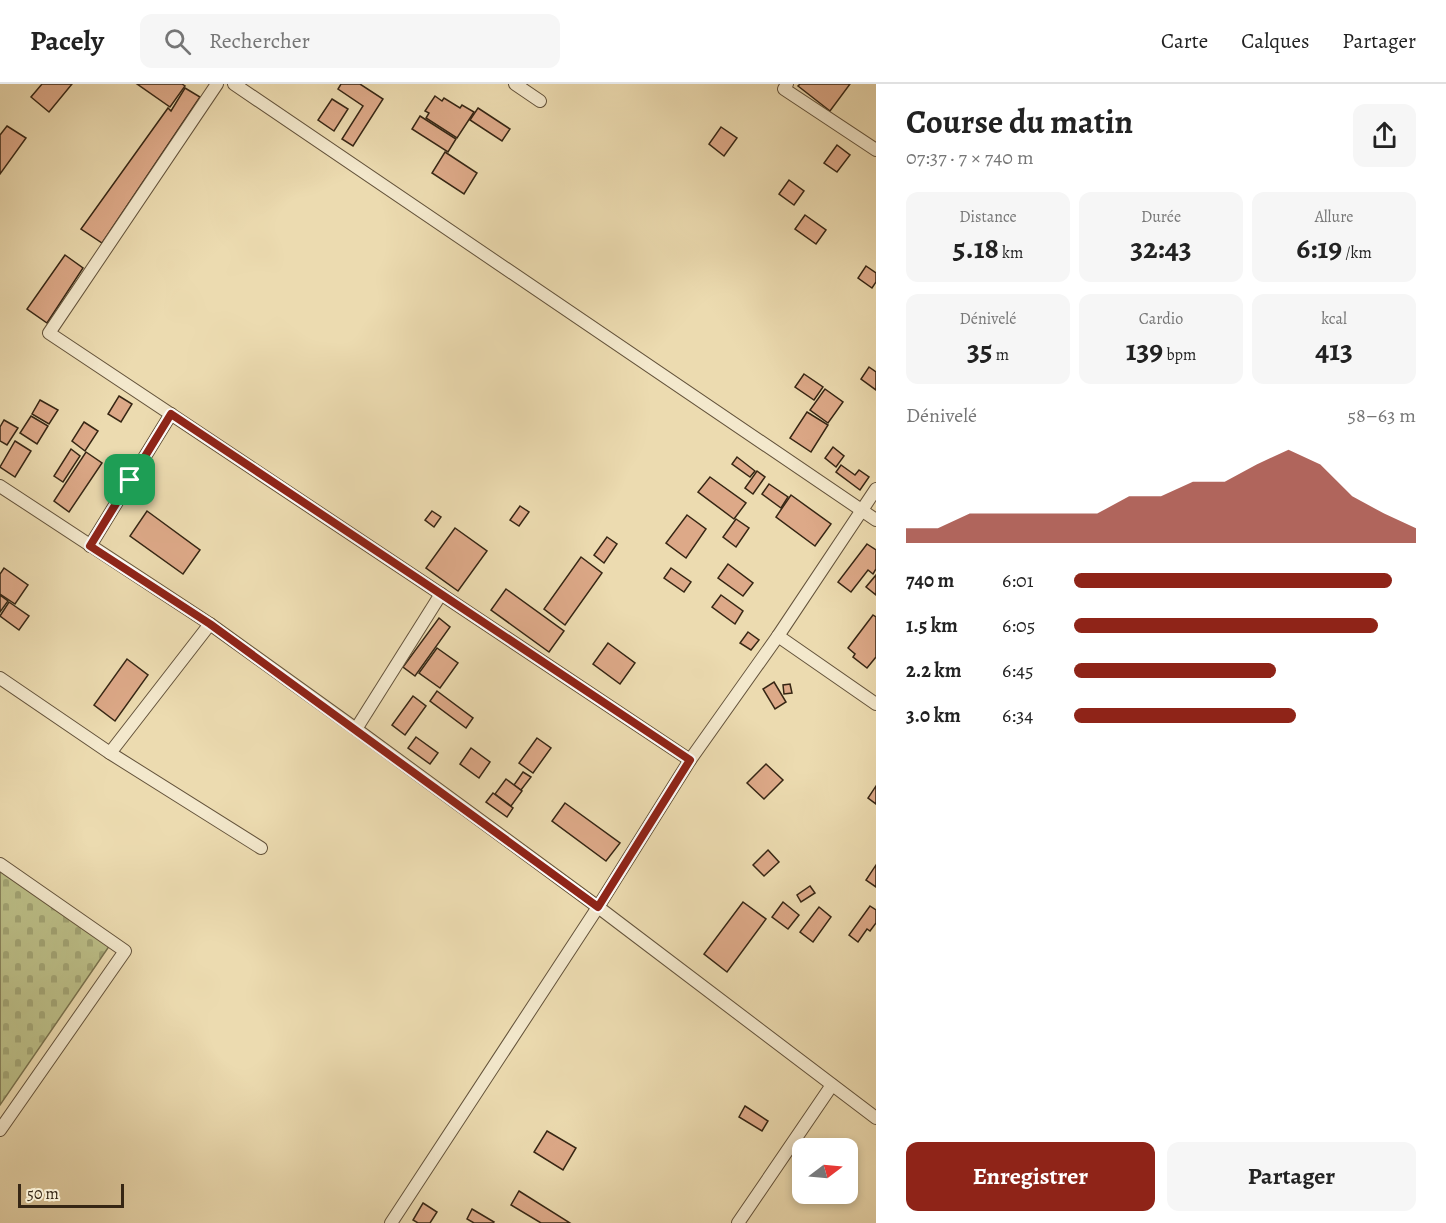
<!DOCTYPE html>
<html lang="fr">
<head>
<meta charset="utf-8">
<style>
  body { margin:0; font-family:Alegreya,serif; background:#f6f6f6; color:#222; height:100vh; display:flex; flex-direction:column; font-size:22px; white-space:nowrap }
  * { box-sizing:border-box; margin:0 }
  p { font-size:20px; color:#767676 }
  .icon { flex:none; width:33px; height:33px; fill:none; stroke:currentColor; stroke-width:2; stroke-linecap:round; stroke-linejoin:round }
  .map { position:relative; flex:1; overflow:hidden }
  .panel { display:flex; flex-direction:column; background:#fff; width:570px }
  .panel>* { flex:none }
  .needle { width:39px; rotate:74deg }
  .buttons { position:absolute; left:792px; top:1054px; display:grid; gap:12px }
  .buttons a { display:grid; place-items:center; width:66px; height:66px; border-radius:12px; background:#fff; box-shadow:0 3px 9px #0003; font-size:30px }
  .scale { position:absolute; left:18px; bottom:15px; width:106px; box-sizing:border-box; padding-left:6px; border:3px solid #362614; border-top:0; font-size:16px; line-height:21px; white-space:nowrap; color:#362614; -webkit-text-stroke:4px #f3e8cc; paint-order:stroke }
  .pin { position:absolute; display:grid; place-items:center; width:51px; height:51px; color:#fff; margin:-26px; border-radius:12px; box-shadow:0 3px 9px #0006 }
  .round { display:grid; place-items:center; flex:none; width:63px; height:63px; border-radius:12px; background:#f6f6f6 }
  .head { display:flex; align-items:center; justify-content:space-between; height:102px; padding:0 30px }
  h1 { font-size:33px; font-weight:700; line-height:45px }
  .metrics { display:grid; grid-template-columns:repeat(3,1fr); gap:9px; height:102px; padding:6px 30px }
  .metrics div { display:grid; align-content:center; border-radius:12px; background:#f6f6f6; text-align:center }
  .metrics b { font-size:30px; font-weight:700 }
  .metrics small { font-size:16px; font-weight:400 }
  .metrics p { font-size:16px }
  .chart { height:168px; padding:12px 30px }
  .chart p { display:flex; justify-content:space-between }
  .chart svg { width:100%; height:108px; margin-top:6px; fill:#8f2418; opacity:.7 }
  .cta { display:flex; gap:12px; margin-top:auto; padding:12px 30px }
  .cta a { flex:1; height:69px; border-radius:12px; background:#8f2418; color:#fff; font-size:24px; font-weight:700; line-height:69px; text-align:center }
  .cta a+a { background:#f6f6f6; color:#222 }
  ul { padding:0 30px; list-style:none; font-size:20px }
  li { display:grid; grid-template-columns:96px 72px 1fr; align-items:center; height:45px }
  li i { height:15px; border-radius:8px; background:#8f2418 }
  header { display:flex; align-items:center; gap:36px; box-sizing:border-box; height:84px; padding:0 30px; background:#fff; border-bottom:2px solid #e0e0e0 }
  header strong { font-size:28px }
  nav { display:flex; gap:33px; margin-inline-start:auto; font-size:21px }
  .search { width:420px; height:54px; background:#f6f6f6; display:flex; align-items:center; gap:15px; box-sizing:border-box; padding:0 21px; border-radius:12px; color:#767676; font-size:22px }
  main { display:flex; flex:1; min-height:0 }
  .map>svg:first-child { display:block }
</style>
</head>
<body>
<header>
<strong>Pacely</strong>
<div class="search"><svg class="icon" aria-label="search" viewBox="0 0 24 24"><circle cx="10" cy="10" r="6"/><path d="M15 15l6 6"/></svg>Rechercher</div>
<nav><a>Carte</a><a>Calques</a><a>Partager</a></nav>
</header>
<main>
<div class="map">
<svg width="876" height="1139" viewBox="0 0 876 1139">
  <defs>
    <pattern id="cemetery-stones" width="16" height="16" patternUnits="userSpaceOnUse" patternTransform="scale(1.5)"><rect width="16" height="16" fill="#bcbf88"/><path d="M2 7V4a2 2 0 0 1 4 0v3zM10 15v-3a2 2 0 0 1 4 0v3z" fill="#a2a474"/></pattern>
  </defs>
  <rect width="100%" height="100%" fill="#ecdbb0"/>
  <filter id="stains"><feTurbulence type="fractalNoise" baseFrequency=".00333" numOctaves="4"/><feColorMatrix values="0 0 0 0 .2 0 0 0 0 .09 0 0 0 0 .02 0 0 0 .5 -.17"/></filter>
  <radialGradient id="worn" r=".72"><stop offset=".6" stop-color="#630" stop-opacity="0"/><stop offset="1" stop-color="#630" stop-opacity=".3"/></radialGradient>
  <path fill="url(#cemetery-stones)" stroke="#79724e" stroke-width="1.5" d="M0,784L110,861L0,1021Z"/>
  <g fill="#dda988" stroke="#362614" stroke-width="1.5">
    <path d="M42,0H72L49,28L31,13Z"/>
    <path d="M137,0H182L185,2L170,23Z"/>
    <path d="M341,0H360L383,15L353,62L342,55L363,22L338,5Z"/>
    <path d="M800,0H850L830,27L798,2Z"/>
    <path d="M185,4L200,13L102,159L81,145L168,24L171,27Z"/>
    <path d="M435,12L442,17L444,14L460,24L462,21L474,28L457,54L426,34L429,29L425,27Z"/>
    <path d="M332,15L348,25L334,47L318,36Z"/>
    <path d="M478,24L510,45L502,57L470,36Z"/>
    <path d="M420,32L456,55L448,68L412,45Z"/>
    <path d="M7,42L26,54L0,90V51Z"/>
    <path d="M721,43L737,54L724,72L709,60Z"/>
    <path d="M837,61L850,71L837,88L824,79Z"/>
    <path d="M445,68L477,89L464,110L432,89Z"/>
    <path d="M789,96L804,107L794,121L779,110Z"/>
    <path d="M805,131L826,146L816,160L795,145Z"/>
    <path d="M65,171L83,184L47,239L27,225Z"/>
    <path d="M866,182L876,189V198L872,204L858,194Z"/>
    <path d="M869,283L876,288V306L861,295Z"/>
    <path d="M804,290L823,303L814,316L795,303Z"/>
    <path d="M825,305L843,318L828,339L810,326Z"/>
    <path d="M119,312L132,320L121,338L108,330Z"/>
    <path d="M40,316L58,326L49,340L32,330Z"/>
    <path d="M807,328L828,341L811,368L790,354Z"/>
    <path d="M31,332L48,342L37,360L20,349Z"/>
    <path d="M4,336L18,344L7,361L0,357V343Z"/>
    <path d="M84,338L98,347L85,367L72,357Z"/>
    <path d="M15,357L31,367L15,393L0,383Z"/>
    <path d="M833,363L844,372L836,383L825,374Z"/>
    <path d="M71,365L80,372L63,398L54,392Z"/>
    <path d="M86,368L102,379L69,428L54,417Z"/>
    <path d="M737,373L755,387L750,393L732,380Z"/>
    <path d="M841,381L855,391L859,386L869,393L860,406L836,388Z"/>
    <path d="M757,387L765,393L753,410L745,404Z"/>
    <path d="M710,393L746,419L734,435L698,408Z"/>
    <path d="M769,400L788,413L781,424L762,410Z"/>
    <path d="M791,411L831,440L815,462L776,433Z"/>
    <path d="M520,422L529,428L519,442L510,436Z"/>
    <path d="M147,427L200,466L183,490L130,452Z"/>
    <path d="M432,427L441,433L434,443L425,436Z"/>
    <path d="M687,431L706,445L686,474L666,459Z"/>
    <path d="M736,435L749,444L736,463L723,453Z"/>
    <path d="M455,444L487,467L458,507L426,484Z"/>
    <path d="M607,453L617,460L604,479L594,471Z"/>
    <path d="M867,460L876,466V485L873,490L868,486L851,508L838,498Z"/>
    <path d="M581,473L602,489L565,541L544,525Z"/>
    <path d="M728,480L753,499L743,512L718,494Z"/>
    <path d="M4,484L28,501L15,520L0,510V490Z"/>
    <path d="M671,484L691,498L684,508L664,494Z"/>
    <path d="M876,491V511L866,503Z"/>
    <path d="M506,505L564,547L549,568L491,526Z"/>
    <path d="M0,511L8,517L0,528Z"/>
    <path d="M721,511L743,527L735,540L712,523Z"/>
    <path d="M9,518L29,532L19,546L0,532Z"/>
    <path d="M873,531L876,533V573L867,584L853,573L855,570L848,564Z"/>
    <path d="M439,534L450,543L415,592L403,583Z"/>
    <path d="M748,548L759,556L751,566L740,559Z"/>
    <path d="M608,559L635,579L620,600L593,580Z"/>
    <path d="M437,564L458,579L440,604L419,589Z"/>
    <path d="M127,575L148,591L115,637L94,621Z"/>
    <path d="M774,598L786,618L775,625L763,605Z"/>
    <path d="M790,600L792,609L784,610L783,601Z"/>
    <path d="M437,607L473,634L466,644L430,617Z"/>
    <path d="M413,612L426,622L405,651L392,641Z"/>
    <path d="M416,653L438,669L430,680L408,664Z"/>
    <path d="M537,654L551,664L533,689L519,679Z"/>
    <path d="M471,664L490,678L479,694L460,680Z"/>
    <path d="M766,680L783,696L764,715L747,699Z"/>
    <path d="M523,688L531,693L521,706L514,701Z"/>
    <path d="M506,695L522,707L511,722L495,710Z"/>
    <path d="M876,702V720L868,714Z"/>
    <path d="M493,709L513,724L507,733L486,718Z"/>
    <path d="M565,719L620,759L606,777L552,737Z"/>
    <path d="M768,766L779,778L764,792L753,781Z"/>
    <path d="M876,781V803L866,796Z"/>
    <path d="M810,802L815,809L801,818L797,811Z"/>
    <path d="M743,818L766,835L727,888L704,870Z"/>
    <path d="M783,818L799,831L788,845L772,833Z"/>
    <path d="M870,822L876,826V839L870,847L867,845L858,858L849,851Z"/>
    <path d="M819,823L831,833L813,858L800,848Z"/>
    <path d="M745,1022L768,1037L762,1047L739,1033Z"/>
    <path d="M547,1047L576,1064L563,1086L534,1068Z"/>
    <path d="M519,1107L570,1139H541L511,1121Z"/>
    <path d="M423,1119L437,1128L430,1139H418L413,1136Z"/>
    <path d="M472,1125L494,1138L493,1139H474L467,1135Z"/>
  </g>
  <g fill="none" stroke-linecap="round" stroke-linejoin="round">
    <defs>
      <g id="street">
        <path d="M217,0L49,249L690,676"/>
        <path d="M234,0L876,436"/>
        <path d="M515,0L540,17"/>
        <path d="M787,0L784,5L876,66"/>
        <path d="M0,402L210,540L356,645L598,823L876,1034"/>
        <path d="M90,462L171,330"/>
        <path d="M778,552L876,620"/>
        <path d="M0,594L110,669L261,764"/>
        <path d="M356,645L441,510"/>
        <path d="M110,669L210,540"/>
        <path d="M0,780L125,867L0,1046"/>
        <path d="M391,1139L598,823L690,676L778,552L876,405"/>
        <path d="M738,1139L832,1001"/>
      </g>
    </defs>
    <use href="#street" stroke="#64533b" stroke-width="14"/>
    <use href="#street" stroke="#f3e8cc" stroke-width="12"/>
  </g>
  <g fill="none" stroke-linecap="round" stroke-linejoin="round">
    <defs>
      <path id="route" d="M171,330L690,676L598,823L210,540L90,462Z"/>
    </defs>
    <use href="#route" stroke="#fff" stroke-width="12"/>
    <use href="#route" stroke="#8f2418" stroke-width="8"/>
  </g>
  <rect width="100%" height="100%" filter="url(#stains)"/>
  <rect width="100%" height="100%" fill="url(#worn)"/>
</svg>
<div class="buttons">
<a><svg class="needle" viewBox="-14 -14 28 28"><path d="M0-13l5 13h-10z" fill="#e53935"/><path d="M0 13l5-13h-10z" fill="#767676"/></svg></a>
</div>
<div class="scale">50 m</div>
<div class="pin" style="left:130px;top:396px;background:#1e9e55"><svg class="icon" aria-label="arrive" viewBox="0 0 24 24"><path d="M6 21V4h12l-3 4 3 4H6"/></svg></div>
</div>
<section class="panel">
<div class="head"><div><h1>Course du matin</h1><p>07:37 · 7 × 740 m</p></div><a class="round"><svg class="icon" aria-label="share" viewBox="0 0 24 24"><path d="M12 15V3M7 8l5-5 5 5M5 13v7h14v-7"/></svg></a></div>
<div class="metrics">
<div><p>Distance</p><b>5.18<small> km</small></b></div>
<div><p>Durée</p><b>32:43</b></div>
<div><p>Allure</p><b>6:19<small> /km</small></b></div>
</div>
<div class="metrics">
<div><p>Dénivelé</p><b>35<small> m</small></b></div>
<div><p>Cardio</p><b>139<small> bpm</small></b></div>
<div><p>kcal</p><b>413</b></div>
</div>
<div class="chart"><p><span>Dénivelé</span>58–63 m</p>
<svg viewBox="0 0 160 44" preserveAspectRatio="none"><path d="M0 44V38L10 38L20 32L30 32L40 32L50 32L60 32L70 25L80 25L90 19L100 19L110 12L120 6L130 12L140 25L150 32L160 38V44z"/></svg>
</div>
<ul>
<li><b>740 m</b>6:01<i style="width:93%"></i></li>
<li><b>1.5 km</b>6:05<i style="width:89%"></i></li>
<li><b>2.2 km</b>6:45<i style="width:59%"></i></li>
<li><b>3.0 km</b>6:34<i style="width:65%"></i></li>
</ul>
<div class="cta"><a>Enregistrer</a><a>Partager</a></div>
</section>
</main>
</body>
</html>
